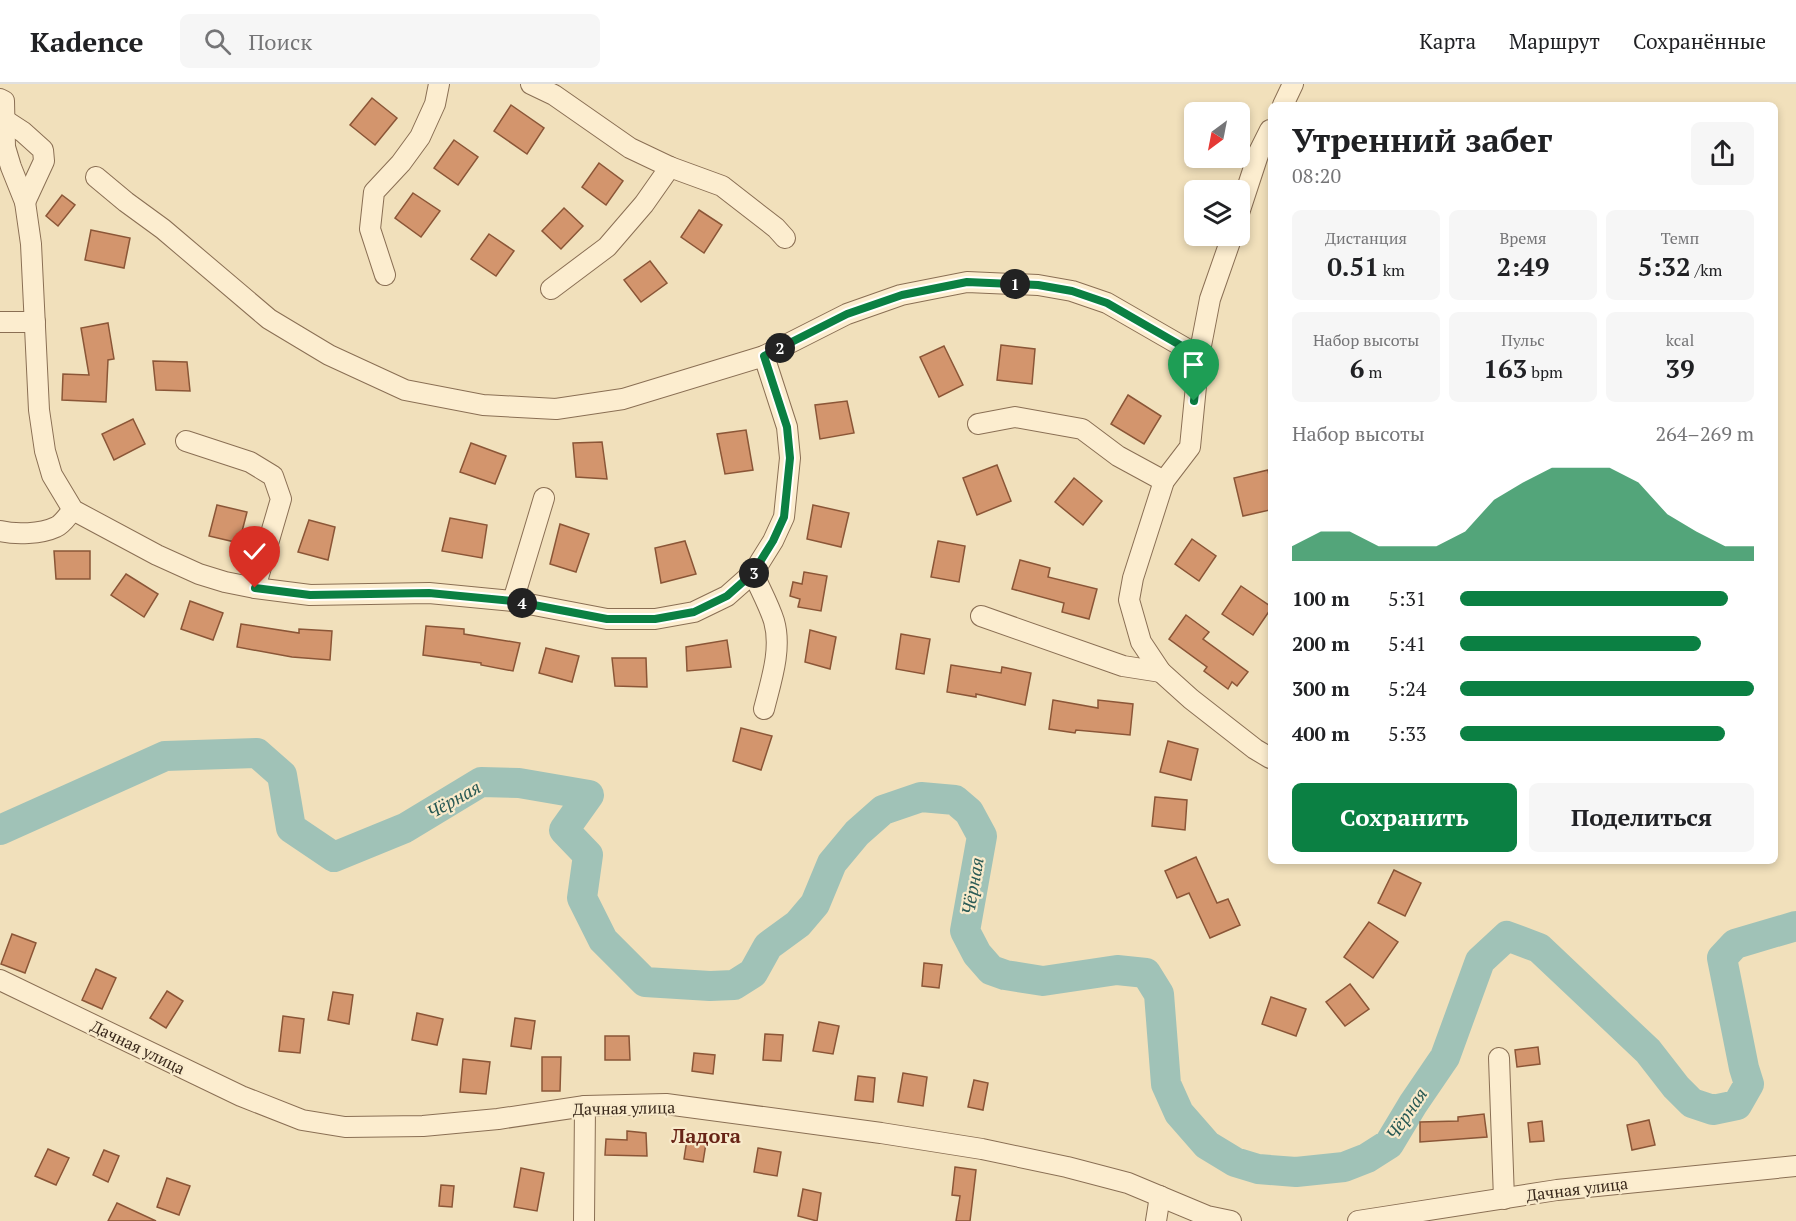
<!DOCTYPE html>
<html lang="ru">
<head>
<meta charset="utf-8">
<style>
  body { margin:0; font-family:"PT Serif",serif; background:#f6f6f6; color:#202124; height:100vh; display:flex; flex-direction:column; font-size:22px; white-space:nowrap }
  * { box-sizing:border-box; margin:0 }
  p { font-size:20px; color:#757577 }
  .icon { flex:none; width:33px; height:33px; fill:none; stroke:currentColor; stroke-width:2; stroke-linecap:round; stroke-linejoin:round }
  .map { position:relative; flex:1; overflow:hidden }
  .panel { position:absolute; left:1268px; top:18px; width:510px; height:762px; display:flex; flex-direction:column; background:#fff; border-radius:9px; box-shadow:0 3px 9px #0003 }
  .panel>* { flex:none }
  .needle { width:39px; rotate:212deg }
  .buttons { position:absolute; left:1184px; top:18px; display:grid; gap:12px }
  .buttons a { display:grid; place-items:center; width:66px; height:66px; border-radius:9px; background:#fff; box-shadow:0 3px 9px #0003; font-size:30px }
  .pin { position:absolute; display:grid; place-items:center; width:51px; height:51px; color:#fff; margin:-62px -26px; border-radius:50% 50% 50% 0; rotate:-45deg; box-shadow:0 0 6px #0007 }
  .pin .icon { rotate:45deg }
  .km { position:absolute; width:30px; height:30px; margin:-15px; border-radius:50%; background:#222; color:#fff; font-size:16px; line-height:30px; text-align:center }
  .round { display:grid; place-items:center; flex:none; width:63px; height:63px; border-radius:9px; background:#f6f6f6 }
  .overview { display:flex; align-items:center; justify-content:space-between; height:102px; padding:0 24px }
  h1 { font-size:33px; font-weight:600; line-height:45px }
  .metrics { display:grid; grid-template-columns:repeat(3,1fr); gap:9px; height:102px; padding:6px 24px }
  .metrics div { display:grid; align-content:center; border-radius:9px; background:#f6f6f6; text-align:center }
  .metrics b { font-size:26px; font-weight:600 }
  .metrics small { font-size:16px; font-weight:400 }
  .metrics p { font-size:16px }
  .chart { height:168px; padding:12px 24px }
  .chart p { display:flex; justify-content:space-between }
  .chart svg { width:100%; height:108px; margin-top:6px; fill:#0b8043; opacity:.7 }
  .action { display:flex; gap:12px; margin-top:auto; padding:12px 24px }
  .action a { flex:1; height:69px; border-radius:9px; background:#0b8043; color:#fff; font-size:24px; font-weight:600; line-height:69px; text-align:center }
  .action a+a { background:#f6f6f6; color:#202124 }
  ul { padding:0 24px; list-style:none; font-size:20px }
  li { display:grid; grid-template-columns:96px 72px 1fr; align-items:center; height:45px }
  li i { height:15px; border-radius:8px; background:#0b8043 }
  header { display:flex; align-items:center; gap:36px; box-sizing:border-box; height:84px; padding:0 30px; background:#fff; border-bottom:2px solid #e0e0e0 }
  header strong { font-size:28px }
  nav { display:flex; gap:33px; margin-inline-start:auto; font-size:21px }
  .search { width:420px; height:54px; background:#f6f6f6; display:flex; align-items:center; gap:15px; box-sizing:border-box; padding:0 21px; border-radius:9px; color:#757577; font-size:22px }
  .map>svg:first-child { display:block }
</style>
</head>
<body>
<header>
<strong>Kadence</strong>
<div class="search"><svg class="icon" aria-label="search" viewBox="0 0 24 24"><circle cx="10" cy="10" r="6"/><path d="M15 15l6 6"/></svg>Поиск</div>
<nav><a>Карта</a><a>Маршрут</a><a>Сохранённые</a></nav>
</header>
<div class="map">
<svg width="1796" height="1137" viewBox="0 0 1796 1137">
  <rect width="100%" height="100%" fill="#f1e0bb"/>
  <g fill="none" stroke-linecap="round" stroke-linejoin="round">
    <path stroke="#a0c2b7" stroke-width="30" d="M0,746L165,672L257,669L282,691L291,744L334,773L405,744L481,698L519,699L589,711L564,746L588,771L582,814L603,856L645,898L710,902L734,901L753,889L768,862L798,840L815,820L832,779L857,749L883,726L921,713L955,716L969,728L982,752L965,847L977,870L991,886L1005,891L1043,897L1117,886L1146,889L1159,910L1166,1000L1179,1029L1207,1061L1235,1078L1258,1085L1296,1088L1344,1083L1367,1074L1389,1060L1413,1020L1445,973L1480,877L1507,852L1539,864L1648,967L1676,1003L1692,1019L1713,1026L1737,1021L1749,1000L1744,984L1722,874L1735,860L1796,842"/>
  </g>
  <g fill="#d3956d" stroke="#8b5637" stroke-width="1.5">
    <path d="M372,14L397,34L375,61L350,41Z"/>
    <path d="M511,21L544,44L527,70L494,47Z"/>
    <path d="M454,56L478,73L458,101L434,84Z"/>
    <path d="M599,79L623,97L606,121L582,103Z"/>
    <path d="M413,109L440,127L421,153L395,134Z"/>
    <path d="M62,111L75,121L58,142L46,132Z"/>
    <path d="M564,124L583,142L561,165L542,147Z"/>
    <path d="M699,126L722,141L704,169L681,153Z"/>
    <path d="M91,146L130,154L124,184L85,176Z"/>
    <path d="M489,150L514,167L496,192L471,175Z"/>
    <path d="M650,177L667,199L641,218L624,196Z"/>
    <path d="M108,239L114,275L108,276L106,318L62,316L63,290L89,291L81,244Z"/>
    <path d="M1001,261L1035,265L1032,300L997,296Z"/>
    <path d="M944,262L963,301L939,313L920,273Z"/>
    <path d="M153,277L187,278L190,307L156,306Z"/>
    <path d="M1128,311L1161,332L1144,360L1111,340Z"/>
    <path d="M847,317L854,349L820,355L815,321Z"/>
    <path d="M133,335L145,360L114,376L102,350Z"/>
    <path d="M746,346L753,386L725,390L717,350Z"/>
    <path d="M602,358L607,395L576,393L573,359Z"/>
    <path d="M471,359L506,372L495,400L460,388Z"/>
    <path d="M997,381L1011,417L977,431L963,394Z"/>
    <path d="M1268,386L1270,397V426L1243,432L1234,394Z"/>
    <path d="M1074,394L1102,417L1083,441L1055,418Z"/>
    <path d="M217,421L247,428L239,459L209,452Z"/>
    <path d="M813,421L849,429L841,463L807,455Z"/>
    <path d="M450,434L487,441L482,474L442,467Z"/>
    <path d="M309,436L335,443L328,476L298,468Z"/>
    <path d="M560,440L589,450L576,488L550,480Z"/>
    <path d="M1192,455L1216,472L1199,497L1175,480Z"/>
    <path d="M685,457L696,490L661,499L655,464Z"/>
    <path d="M938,457L965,462L959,498L931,493Z"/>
    <path d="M54,467H90V495H56Z"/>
    <path d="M1020,476L1050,484L1048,493L1097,505L1089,535L1062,528L1064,519L1012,505Z"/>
    <path d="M804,488L827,492L821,527L798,523L800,515L790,512L793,498L802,500Z"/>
    <path d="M126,490L158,510L144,533L111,511Z"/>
    <path d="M1241,502L1270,522V526L1253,551L1222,530Z"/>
    <path d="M190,517L223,529L213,556L181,545Z"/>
    <path d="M1186,531L1209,548L1203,555L1248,588L1237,602L1232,598L1228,605L1204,587L1207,583L1169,555Z"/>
    <path d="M241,540L299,549V545L332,547L330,576L292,573L237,563Z"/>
    <path d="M426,542L464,545V550L520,559L513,587L481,581V579L423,571Z"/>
    <path d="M810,546L836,553L830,585L805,578Z"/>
    <path d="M901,550L930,555L924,590L896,585Z"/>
    <path d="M727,556L731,583L687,587L686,563Z"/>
    <path d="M546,564L579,572L572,598L539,589Z"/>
    <path d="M612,574H646L647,603L615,602Z"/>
    <path d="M951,581L1001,589L1002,583L1031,589L1025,621L976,610V613L947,608Z"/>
    <path d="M1053,616L1098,624V616L1133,620L1130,651L1076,646L1075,649L1049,645Z"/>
    <path d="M741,644L772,652L761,686L733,677Z"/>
    <path d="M1168,657L1198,665L1191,696L1160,688Z"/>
    <path d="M1155,713L1187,716L1185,746L1152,742Z"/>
    <path d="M1196,773L1217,819L1228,815L1240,841L1210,854L1189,809L1177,814L1165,787Z"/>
    <path d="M1394,786L1421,799L1405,832L1378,819Z"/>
    <path d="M1369,838L1398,858L1373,894L1344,873Z"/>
    <path d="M12,850L36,859L25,889L1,880Z"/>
    <path d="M924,879L942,881L939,904L922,902Z"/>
    <path d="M96,885L116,894L102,925L82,916Z"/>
    <path d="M1350,900L1369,925L1345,942L1326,918Z"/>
    <path d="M167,907L183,917L166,944L150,934Z"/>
    <path d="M333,908L353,911L349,940L328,936Z"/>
    <path d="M1271,913L1306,925L1296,952L1262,940Z"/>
    <path d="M417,929L443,935L437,961L412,956Z"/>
    <path d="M283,932L304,935L300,969L279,967Z"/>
    <path d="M515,934L535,937L531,965L511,962Z"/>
    <path d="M819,938L839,942L833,970L813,967Z"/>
    <path d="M765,950L783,951L781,977L763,976Z"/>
    <path d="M605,952H629L630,976H605Z"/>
    <path d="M1538,963L1540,980L1517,983L1515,966Z"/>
    <path d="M694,969L715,971L713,990L692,987Z"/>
    <path d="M542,973H561L560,1007H542Z"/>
    <path d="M463,975L490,978L486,1010L460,1008Z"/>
    <path d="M903,989L927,993L923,1022L898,1018Z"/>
    <path d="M858,992L875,994L873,1018L855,1016Z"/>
    <path d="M974,996L988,999L983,1026L968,1023Z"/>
    <path d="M1484,1030L1487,1053L1420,1058V1038L1458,1037V1033Z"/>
    <path d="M1649,1036L1655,1061L1632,1066L1627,1041Z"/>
    <path d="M1542,1037L1544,1057L1530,1058L1528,1039Z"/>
    <path d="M627,1047L646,1049L647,1072L605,1071L606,1055L627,1056Z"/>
    <path d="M688,1049L707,1053L703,1078L684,1075Z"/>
    <path d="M758,1064L781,1068L777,1092L754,1088Z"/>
    <path d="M48,1065L69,1074L56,1101L35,1092Z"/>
    <path d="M104,1066L119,1072L108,1098L93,1091Z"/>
    <path d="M955,1083L976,1086L970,1137H956L960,1112L952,1111Z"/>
    <path d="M521,1084L544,1089L537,1127L514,1123Z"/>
    <path d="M167,1094L190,1102L179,1131L157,1123Z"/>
    <path d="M441,1101L454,1102L452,1123L439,1122Z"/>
    <path d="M803,1105L821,1109L817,1137L798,1132Z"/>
    <path d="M117,1119L156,1137H108Z"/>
  </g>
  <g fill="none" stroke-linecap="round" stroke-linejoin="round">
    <defs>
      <g id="minor">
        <path d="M531,0L554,11L630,64L670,83L722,102L776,144L785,154"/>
        <path d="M0,15L4,17L5,63L11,83L25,118L31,160L39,326L45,367L52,391L73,426L157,471L199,490L225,498L255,504L310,511L429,509L513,517L607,535H655L694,528L727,512L753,489L773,457L784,433L790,374L787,343L764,272"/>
        <path d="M1283,21L1293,0"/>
        <path d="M0,33L23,48L43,66L44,77L25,118"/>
        <path d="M96,93L126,118L163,145L269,235L329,271L405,306L483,321L556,325L623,315L764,272L847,230L901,211L967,198L1038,201L1072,207L1107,219L1199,272"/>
        <path d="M1239,129L1259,68L1270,46"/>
        <path d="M1232,152L1210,215L1199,272L1190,363L1164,397L1133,494L1129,516L1141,558L1161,588L1191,615L1255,665L1270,674"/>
        <path d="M385,191L370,145L374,108L401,79L420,53L435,20L439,0"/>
        <path d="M551,205L607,163L644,120L670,83"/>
        <path d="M0,238H35"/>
        <path d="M978,340L1015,333L1082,345L1118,372L1164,397"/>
        <path d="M186,357L250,378L273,392L281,415L255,504"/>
        <path d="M0,447C16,451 41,450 56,443C63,440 68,431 73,426"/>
        <path d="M753,489C760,505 769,521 774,537C782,565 771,597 764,625"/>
        <path d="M513,517L544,414"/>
        <path d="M981,532L1123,582L1161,588"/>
        <path d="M0,896L241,1012L302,1036L345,1043L423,1042L498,1035L585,1022L666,1020L881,1049L982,1065L1067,1083L1128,1099L1207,1132L1231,1137"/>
        <path d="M1499,974L1504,1115"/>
        <path d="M584,1137L585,1022"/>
        <path d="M1156,1137L1160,1112"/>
        <path d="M1358,1137L1557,1106L1796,1082"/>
      </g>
    </defs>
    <use href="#minor" stroke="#8a6f54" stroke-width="22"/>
    <use href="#minor" stroke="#fcedcf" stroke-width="20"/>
  </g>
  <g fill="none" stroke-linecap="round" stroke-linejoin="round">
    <defs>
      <path id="route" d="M255,504L310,511L429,509L513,517L607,535H655L694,528L727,512L753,489L773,457L784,433L790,374L787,343L764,272L847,230L902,211L967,198L1038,201L1072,207L1107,219L1199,272L1194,317"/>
    </defs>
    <use href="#route" stroke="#fff" stroke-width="12"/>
    <use href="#route" stroke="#0b8043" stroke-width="8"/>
  </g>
  <g text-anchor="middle" stroke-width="4.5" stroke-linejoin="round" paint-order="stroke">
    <g font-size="16" fill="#38271a" stroke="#f8eacb">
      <text transform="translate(138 963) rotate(26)" y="6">Дачная улица</text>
      <text transform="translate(624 1024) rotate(-1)" y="6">Дачная улица</text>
      <text transform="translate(1577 1105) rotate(-7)" y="6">Дачная улица</text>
    </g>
    <g font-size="18" font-style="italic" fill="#285954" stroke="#f8eacb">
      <text transform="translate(454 716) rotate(-29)" y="6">Чёрная</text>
      <text transform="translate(973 802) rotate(-80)" y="6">Чёрная</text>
      <text transform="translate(1407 1030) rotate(-56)" y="6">Чёрная</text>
    </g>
    <g font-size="20" font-weight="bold" fill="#682416" stroke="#f8eacb">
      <text x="706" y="1059">Ладога</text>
    </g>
  </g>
</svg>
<div class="buttons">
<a><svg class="needle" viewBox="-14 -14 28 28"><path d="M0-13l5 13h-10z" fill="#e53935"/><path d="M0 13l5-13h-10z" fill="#757577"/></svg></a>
<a><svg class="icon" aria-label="layers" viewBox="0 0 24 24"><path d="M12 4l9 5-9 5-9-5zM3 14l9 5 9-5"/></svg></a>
</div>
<div class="pin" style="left:1194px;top:317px;background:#1e9e55"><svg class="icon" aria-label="arrive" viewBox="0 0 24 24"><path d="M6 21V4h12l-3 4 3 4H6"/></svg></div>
<div class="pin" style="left:255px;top:504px;background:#d93025"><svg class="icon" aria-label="check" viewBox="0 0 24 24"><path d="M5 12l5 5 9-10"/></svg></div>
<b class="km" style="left:1015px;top:200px">1</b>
<b class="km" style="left:780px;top:264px">2</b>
<b class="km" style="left:754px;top:489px">3</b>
<b class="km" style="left:522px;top:519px">4</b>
<section class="panel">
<div class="overview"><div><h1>Утренний забег</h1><p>08:20</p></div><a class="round"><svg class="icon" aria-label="share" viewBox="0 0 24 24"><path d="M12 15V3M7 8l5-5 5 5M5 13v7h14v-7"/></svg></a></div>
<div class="metrics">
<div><p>Дистанция</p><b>0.51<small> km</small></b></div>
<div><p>Время</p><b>2:49</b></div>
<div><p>Темп</p><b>5:32<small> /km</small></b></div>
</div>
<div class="metrics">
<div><p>Набор высоты</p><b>6<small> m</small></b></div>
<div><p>Пульс</p><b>163<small> bpm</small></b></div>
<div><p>kcal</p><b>39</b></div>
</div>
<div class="chart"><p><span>Набор высоты</span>264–269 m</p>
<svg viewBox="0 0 160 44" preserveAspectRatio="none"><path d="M0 44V38L10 32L20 32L30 38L40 38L50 38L60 32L70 19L80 12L90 6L100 6L110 6L120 12L130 25L140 32L150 38L160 38V44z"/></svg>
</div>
<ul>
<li><b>100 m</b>5:31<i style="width:91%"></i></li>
<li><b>200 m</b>5:41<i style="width:82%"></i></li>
<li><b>300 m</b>5:24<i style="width:100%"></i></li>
<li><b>400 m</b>5:33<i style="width:90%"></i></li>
</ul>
<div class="action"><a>Сохранить</a><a>Поделиться</a></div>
</section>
</div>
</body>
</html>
